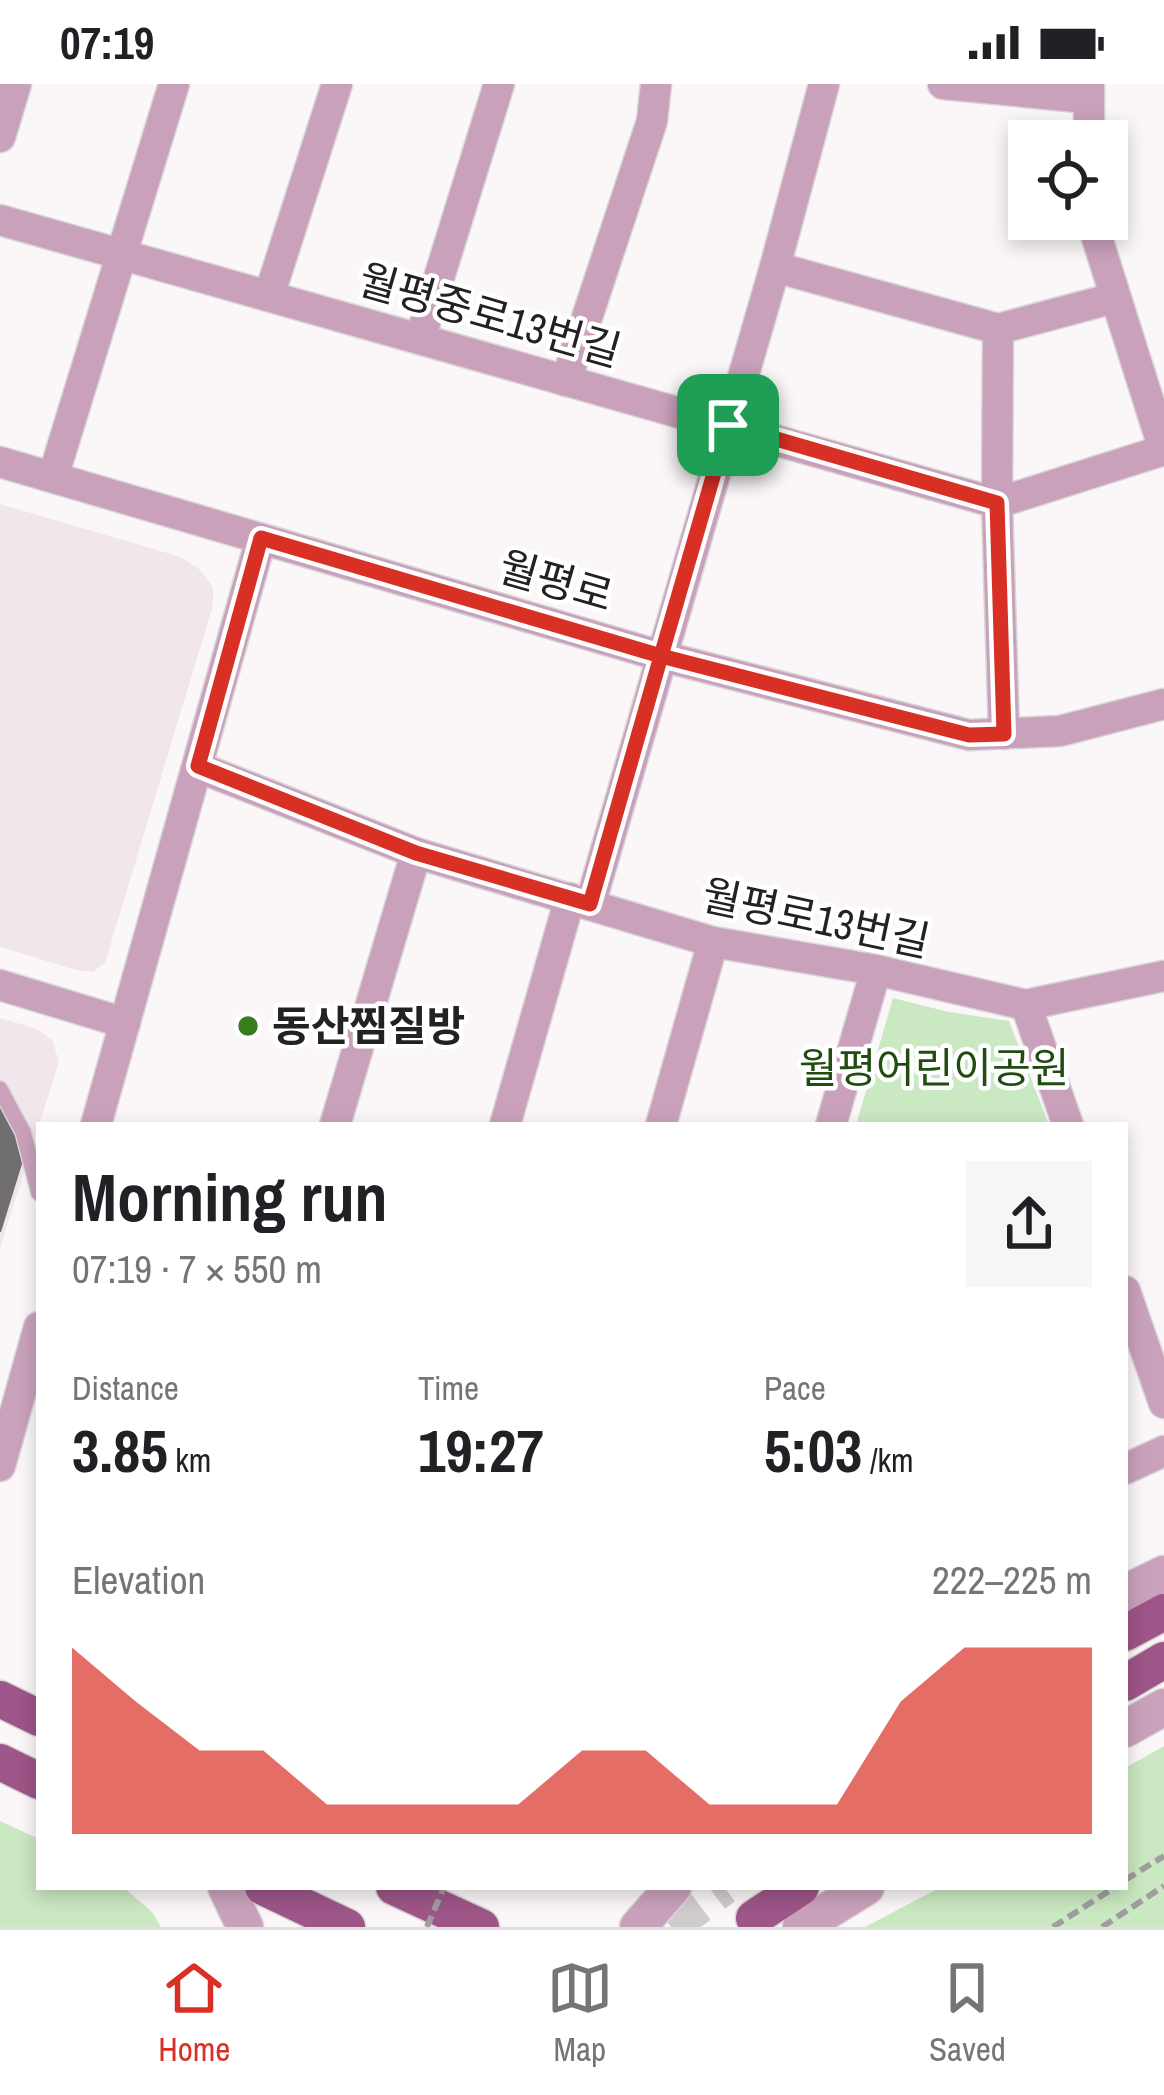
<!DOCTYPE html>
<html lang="en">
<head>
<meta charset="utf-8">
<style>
  body { margin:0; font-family:"Archivo Narrow","Noto Sans KR",sans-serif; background:#f6f6f6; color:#202124; height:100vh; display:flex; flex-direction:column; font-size:45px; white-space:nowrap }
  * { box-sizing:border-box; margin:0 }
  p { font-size:39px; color:#757577 }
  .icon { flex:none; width:66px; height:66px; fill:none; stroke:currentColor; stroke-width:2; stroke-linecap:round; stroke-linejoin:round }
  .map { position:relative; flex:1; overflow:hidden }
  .details { position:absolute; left:36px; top:1038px; width:1092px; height:768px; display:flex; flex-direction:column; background:#fff; border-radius:0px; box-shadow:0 6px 18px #0003 }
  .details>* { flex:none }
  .controls { position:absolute; left:1008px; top:36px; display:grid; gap:24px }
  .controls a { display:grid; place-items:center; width:120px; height:120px; border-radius:0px; background:#fff; box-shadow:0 6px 18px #0003; font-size:60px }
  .pin { position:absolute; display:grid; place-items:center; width:102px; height:102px; color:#fff; margin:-51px; border-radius:24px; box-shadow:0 6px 18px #0006 }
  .round { display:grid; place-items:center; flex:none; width:126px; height:126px; border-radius:0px; background:#f6f6f6 }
  .head { display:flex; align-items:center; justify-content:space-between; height:204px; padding:0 36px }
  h1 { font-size:66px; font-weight:800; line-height:90px }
  .stats { display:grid; grid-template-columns:repeat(3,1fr); gap:18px; height:204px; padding:12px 36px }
  .stats div { display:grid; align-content:center }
  .stats b { font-size:60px; font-weight:800 }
  .stats small { font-size:33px; font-weight:400 }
  .stats p { font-size:33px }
  .chart { height:336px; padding:24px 36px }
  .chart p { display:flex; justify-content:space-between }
  .chart svg { width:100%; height:216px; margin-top:12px; fill:#d93025; opacity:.7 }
  .status { display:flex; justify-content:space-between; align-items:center; height:84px; padding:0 60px; background:#fff; direction:ltr }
  .status svg { height:33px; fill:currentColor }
  .dock { display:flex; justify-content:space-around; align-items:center; height:168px; border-top:3px solid #e0e0e0; background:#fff; font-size:33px; color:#757577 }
  .dock a { display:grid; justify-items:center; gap:6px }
  .dock .current { color:#d93025 }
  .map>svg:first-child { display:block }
</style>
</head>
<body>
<div class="status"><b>07:19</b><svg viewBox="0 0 49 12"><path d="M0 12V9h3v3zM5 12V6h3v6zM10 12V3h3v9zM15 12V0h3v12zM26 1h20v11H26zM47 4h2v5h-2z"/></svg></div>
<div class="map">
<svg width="1164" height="1843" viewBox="0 0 1164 1843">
  <rect width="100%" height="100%" fill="#fbf7f9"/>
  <g fill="#f0e6ec">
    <path d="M0,420L181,473L199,485L213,503V521L105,879L93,888L76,886L0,863Z"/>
    <path d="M0,934L34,944L52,955L59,978L0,1164Z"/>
  </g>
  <g fill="#cae8c1">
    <path d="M893,914L949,928L1009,937L1049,1041H856Z"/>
    <path d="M1164,1662V1843H865L941,1803H1125V1684Z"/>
    <path d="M0,1737L39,1755V1803H123L152,1828L161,1843H0Z"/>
  </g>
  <path fill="#716e70" d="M0,1010L30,1054L1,1148H0Z"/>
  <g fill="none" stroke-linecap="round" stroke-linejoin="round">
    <path stroke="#d0ccce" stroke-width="36" stroke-dasharray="36 18" stroke-linecap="butt" d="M671,1843L724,1803"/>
    <defs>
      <path id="service" d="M0,1005L23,1048L39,1109"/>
      <g id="minor">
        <path d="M943,0L1087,14"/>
        <path d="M0,53L16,0"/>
        <path d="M1089,57V0"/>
        <path d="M1091,135L1164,366"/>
        <path d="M0,136L997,419L1164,366"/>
        <path d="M775,183L998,245L1114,214"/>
        <path d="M269,212L337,0"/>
        <path d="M998,245L997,419L1004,650"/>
        <path d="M420,255L499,0"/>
        <path d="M566,297L652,37L656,0"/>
        <path d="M0,378L661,572L969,651L1060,647L1164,620"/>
        <path d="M53,393L174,0"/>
        <path d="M198,683L416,769L713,858L876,886L1026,921L1164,892"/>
        <path d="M590,821L775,183L824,0"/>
        <path d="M0,901L125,939"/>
        <path d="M1026,921L1068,1041"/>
        <path d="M96,1041L261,455"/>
        <path d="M335,1041L416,769"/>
        <path d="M505,1041L570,814"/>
        <path d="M661,1041L713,858"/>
        <path d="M831,1041L876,886"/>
        <path d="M1125,1207L1164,1319"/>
        <path d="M0,1382L39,1243"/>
        <path d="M1125,1385L1164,1367"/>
      </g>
      <g id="tertiary">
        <path d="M1125,1509L1164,1490"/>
        <path d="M1125,1645L1164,1623"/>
        <path d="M226,1803L245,1843"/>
        <path d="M638,1843L673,1803"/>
        <path d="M801,1843L866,1803"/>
      </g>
      <g id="primary">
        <path d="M1125,1549L1164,1528"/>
        <path d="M1125,1599L1164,1576"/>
        <path d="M0,1615L39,1634"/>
        <path d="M0,1678L39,1697"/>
        <path d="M263,1803L347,1843"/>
        <path d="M394,1803L481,1843"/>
        <path d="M754,1834L801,1803"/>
      </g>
    </defs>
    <use href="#service" stroke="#d8d5d7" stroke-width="18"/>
    <use href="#minor" stroke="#d8d5d7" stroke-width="33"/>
    <use href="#tertiary" stroke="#d8d5d7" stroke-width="39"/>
    <use href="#primary" stroke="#d8d5d7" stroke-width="39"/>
    <g stroke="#a09d9f" stroke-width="6" stroke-dasharray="12 6" stroke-linecap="butt">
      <path d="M1125,1796L1164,1772"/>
      <path d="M1053,1843L1115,1803"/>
      <path d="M1102,1843L1164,1802"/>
    </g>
    <use href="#service" stroke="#caa1bb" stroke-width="15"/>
    <use href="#minor" stroke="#caa1bb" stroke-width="30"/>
    <use href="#tertiary" stroke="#caa1bb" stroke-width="36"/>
    <use href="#primary" stroke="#9d5687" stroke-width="36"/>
    <path stroke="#a09d9f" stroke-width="6" stroke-dasharray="12 6" stroke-linecap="butt" d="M427,1843L444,1803"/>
  </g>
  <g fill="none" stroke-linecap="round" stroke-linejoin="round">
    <defs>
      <path id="route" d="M728,341L661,572L261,454L198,682L416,769L590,820L661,572L969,651L1004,650L997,419L728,341"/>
    </defs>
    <use href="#route" stroke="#fff" stroke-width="24"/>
    <use href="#route" stroke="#d93025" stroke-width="15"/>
  </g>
  <circle fill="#397d1f" stroke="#fff" stroke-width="4.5" cx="248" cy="942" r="12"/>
  <g text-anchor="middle" stroke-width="9" stroke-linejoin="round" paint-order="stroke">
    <g font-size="42" fill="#232223" stroke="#fff">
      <text transform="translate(490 231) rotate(16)" y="15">월평중로13번길</text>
      <text transform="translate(556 497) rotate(16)" y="15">월평로</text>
      <text transform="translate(816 834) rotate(12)" y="15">월평로13번길</text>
    </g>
    <g font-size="42" font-weight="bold" fill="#232223" stroke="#fff" text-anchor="start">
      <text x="272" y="957">동산찜질방</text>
    </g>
    <g font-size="42" fill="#204c0f" stroke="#fff">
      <text x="934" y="999">월평어린이공원</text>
    </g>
  </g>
</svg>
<div class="controls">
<a><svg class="icon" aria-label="locate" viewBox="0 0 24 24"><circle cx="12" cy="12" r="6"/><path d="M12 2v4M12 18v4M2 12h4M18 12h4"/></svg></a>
</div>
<div class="pin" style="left:728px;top:341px;background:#1e9e55"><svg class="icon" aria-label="arrive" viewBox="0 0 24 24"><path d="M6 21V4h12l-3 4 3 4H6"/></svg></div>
<section class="details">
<div class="head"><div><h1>Morning run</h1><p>07:19 · 7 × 550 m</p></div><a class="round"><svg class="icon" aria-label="share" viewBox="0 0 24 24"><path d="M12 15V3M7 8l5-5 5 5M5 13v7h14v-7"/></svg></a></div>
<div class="stats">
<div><p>Distance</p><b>3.85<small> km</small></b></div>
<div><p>Time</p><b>19:27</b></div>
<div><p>Pace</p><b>5:03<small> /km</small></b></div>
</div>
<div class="chart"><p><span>Elevation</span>222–225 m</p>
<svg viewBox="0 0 160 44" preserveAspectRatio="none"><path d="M0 44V6L10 17L20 27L30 27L40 38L50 38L60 38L70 38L80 27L90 27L100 38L110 38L120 38L130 17L140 6L150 6L160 6V44z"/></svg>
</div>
</section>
</div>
<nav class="dock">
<a class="current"><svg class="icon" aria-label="home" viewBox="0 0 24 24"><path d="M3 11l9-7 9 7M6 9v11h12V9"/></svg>Home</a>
<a><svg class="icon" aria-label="map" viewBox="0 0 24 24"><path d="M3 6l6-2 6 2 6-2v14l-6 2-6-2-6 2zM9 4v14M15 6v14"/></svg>Map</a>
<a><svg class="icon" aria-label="saved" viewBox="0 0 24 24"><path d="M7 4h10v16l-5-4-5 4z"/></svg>Saved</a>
</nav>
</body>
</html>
